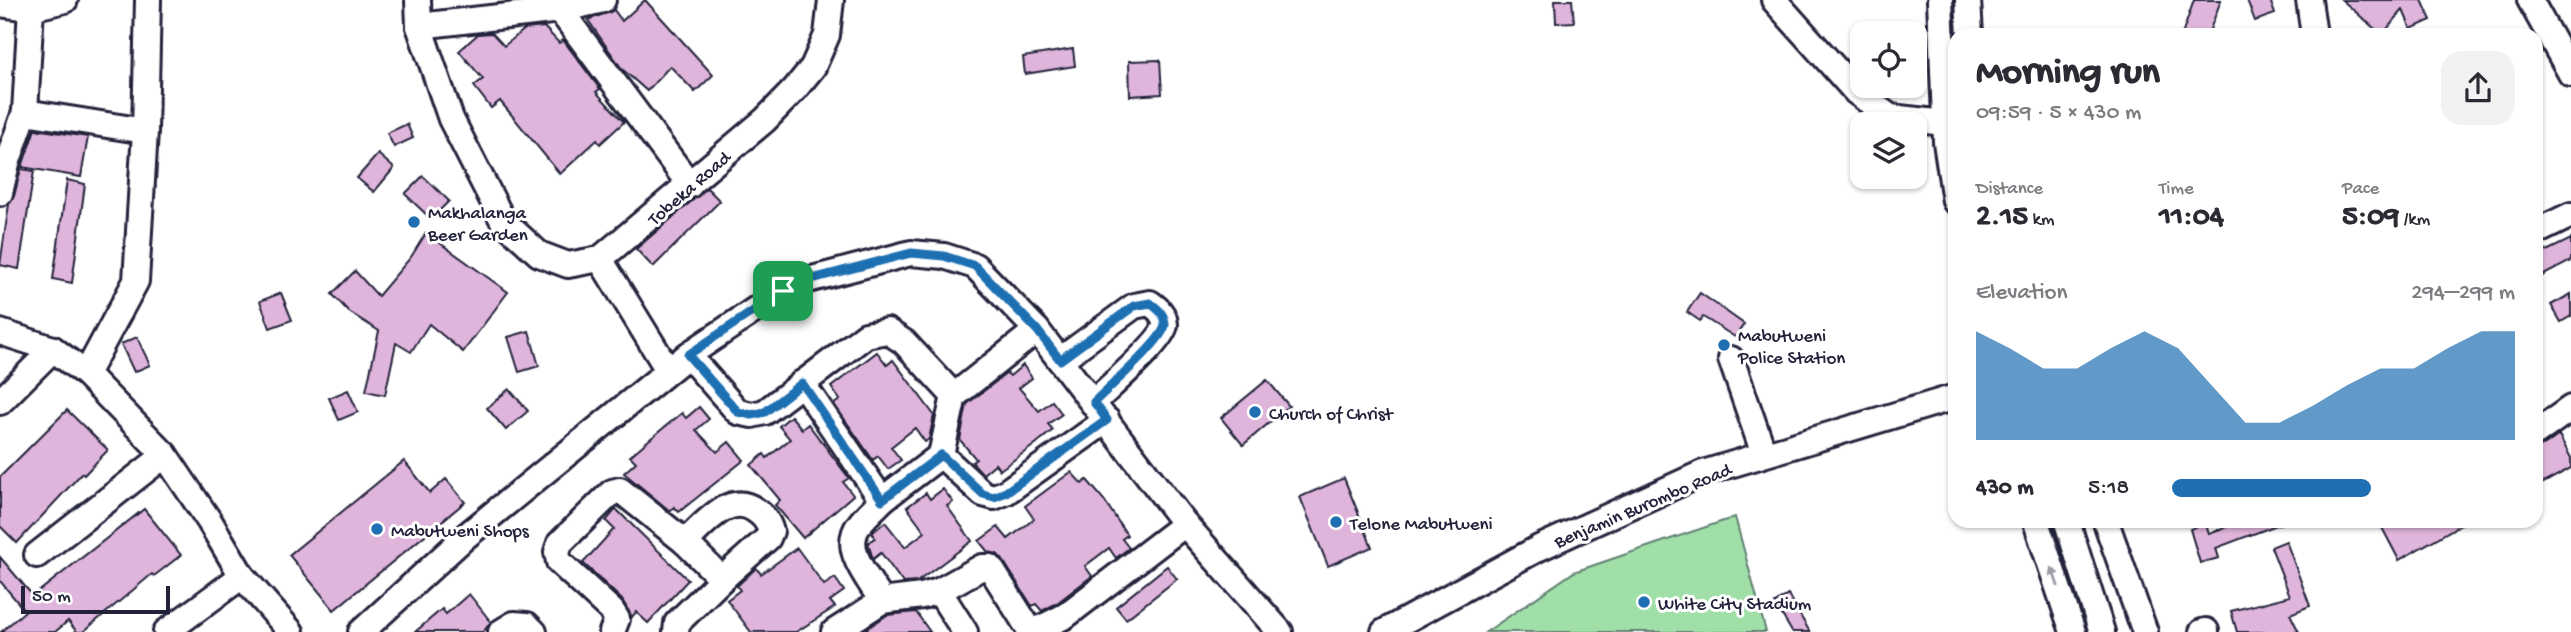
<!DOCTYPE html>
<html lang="en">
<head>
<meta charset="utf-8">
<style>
  body { margin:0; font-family:"Gochi Hand",sans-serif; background:#f2f2f3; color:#2b2b33; height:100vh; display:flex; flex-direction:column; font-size:26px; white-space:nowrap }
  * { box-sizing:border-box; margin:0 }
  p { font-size:23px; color:#7c7c81 }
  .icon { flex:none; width:38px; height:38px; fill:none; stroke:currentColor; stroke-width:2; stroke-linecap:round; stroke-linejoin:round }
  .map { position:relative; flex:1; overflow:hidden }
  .sheet { position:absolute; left:1948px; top:28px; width:595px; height:500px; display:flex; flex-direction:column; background:#fff; border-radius:21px; box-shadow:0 2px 5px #0004 }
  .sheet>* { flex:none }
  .buttons { position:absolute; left:1850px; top:21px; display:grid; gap:14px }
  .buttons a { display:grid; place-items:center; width:77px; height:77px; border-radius:14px; background:#fff; box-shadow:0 2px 5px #0004; font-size:35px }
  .scale { position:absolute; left:21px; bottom:18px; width:149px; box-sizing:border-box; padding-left:7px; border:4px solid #22223b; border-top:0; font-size:19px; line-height:24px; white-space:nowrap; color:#22223b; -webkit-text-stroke:5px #fff; paint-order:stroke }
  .pin { position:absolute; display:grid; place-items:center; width:60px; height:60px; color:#fff; margin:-30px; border-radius:14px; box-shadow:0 4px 10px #0006 }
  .round { display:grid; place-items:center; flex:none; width:74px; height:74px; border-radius:21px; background:#f2f2f3 }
  .headline { display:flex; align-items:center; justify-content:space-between; height:119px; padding:0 28px }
  h1 { font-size:38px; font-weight:700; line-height:52px }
  .metrics { display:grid; grid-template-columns:repeat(3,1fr); gap:10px; height:119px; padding:7px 28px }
  .metrics div { display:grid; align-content:center }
  .metrics b { font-size:30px; font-weight:700 }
  .metrics small { font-size:19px; font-weight:400 }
  .metrics p { font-size:19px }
  .chart { height:196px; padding:14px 28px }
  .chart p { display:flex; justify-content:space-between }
  .chart svg { width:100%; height:126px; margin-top:7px; fill:#1f6fb2; opacity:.7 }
  ul { padding:0 28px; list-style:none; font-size:23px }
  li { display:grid; grid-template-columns:112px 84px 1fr; align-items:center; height:52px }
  li i { height:18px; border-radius:9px; background:#1f6fb2 }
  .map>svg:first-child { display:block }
</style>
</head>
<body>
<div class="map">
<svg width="2571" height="632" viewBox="0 0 2571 632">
  <rect width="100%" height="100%" fill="#fff"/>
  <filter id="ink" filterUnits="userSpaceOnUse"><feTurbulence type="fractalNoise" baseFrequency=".0143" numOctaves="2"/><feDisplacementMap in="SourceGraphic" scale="14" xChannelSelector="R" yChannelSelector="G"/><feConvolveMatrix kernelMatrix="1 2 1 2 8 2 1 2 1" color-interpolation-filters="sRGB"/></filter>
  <g filter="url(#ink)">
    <path fill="#a0dfa8" stroke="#618072" stroke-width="2" d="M1735,517L1766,632H1486L1574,572Z"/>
    <g fill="#e0b5db" stroke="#22223b" stroke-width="2">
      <path d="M645,0L713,75L695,92L670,66L647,91L622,69L588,20L614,10L622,21Z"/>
      <path d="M1555,0H1572L1574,22L1556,23Z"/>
      <path d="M2194,0H2221L2208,35H2182Z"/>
      <path d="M2247,0H2270L2275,14L2255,21Z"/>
      <path d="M2342,0H2422L2431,20L2411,29L2403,10L2382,35Z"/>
      <path d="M544,27L559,43L563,40L600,89L596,92L624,122L600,144L597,140L560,174L500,101L491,108L474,86L483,79L459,51L478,34L492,33L504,46L525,29Z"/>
      <path d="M1073,49L1075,66L1025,74L1023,57Z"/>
      <path d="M1160,60L1162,94L1130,96L1129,61Z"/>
      <path d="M407,124L413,138L394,147L387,133Z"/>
      <path d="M35,129L88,137L81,177L22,167Z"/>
      <path d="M378,154L394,168L374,192L357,178Z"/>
      <path d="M21,169L34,171L19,269L0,265L9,204L14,196Z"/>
      <path d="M423,176L449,201L431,219L405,194Z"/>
      <path d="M67,180L85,184L72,283L53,279Z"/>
      <path d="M707,188L720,201L653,267L636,249Z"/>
      <path d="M426,233L508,292L463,352L429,324L411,352L396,343L385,395L366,391L379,331L349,312L332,294L355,271L378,296L411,257Z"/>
      <path d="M2571,239V261L2536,279V256Z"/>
      <path d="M281,293L292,320L270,328L260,301Z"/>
      <path d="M1700,293L1744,324L1735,337L1703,317L1700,321L1687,312Z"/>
      <path d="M2571,294V316L2561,322L2551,305Z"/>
      <path d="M529,331L539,366L519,372L508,337Z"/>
      <path d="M137,337L150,365L134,372L121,344Z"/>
      <path d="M877,352L887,365L893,360L934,415L929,439L925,442L915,428L891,447L901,460L888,469L878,456L873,460L834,404L840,400L831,387Z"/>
      <path d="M1023,365L1032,378L1019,388L1039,411L1052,401L1062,414L1048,424L1053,430L1033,446L1000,470L995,464L983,474L972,462L976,459L960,440L967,404L1007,373L1010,376Z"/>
      <path d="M1267,380L1289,406L1243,445L1221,418Z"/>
      <path d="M509,389L528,411L506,430L487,408Z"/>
      <path d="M348,390L358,412L339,420L329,398Z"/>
      <path d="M699,407L709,419L696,430L717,452L729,442L744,460L679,512L674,507L670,511L624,473L636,462L630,456L650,439L682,413L686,418Z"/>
      <path d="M67,410L108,450L84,475L82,473L17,543L0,526V477Z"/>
      <path d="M791,416L802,429L808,424L824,445L849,478L843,482L853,495L803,538L775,505L780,500L751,465L764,454L767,458L790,439L779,426Z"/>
      <path d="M2559,435L2571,458V468L2536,487V448L2545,445Z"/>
      <path d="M404,461L430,493L446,479L465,502L334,610L289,555Z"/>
      <path d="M1071,472L1082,484L1087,480L1104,500L1127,535L1122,539L1129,548L1116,558L1109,548L1085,566L1092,576L1057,603L1042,611L1036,604L1032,606L1002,559L997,554L988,552L979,541L998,527L1008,539L1034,519L1025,506Z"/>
      <path d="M1344,478L1372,547L1328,566L1300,497Z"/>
      <path d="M943,489L953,502L947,506L972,541L917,582L903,583L881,553L873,559L868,543L875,538L872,533L885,522L905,547L925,532L907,507L926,493L930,499Z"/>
      <path d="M144,509L181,555L154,576L152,574L83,632H77L68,621L55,632H1L25,611L0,581V557L33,596Z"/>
      <path d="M616,509L688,580L648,623L636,612L632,617L622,600L583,563L614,529L606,521Z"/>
      <path d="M2240,522L2282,523L2216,548L2219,558L2200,563L2190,529L2205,523L2209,533Z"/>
      <path d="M2379,522H2465L2399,560Z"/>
      <path d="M2286,541L2310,606L2290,614L2299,632H2237L2231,611L2290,596L2271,547Z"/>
      <path d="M797,548L824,585L835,578L844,591L830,601L835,607L796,632H751L727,600L740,590L737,586L756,568L761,574Z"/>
      <path d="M1167,566L1177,579L1126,619L1116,607Z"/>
      <path d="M469,594L491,622L483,632H415L442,609L446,614Z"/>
      <path d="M1788,595L1810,632H1792L1775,603Z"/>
      <path d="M916,612L930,632H862L887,615Z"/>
    </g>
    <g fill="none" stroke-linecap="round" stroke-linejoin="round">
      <defs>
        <g id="minor">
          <path d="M418,0L419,26L451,119L503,221L539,254L568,265L600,259"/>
          <path d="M1774,0L1856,92L1890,117L1945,123L1955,122"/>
          <path d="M1940,0L1946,142L1955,201"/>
          <path d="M1968,0L1970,35"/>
          <path d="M2309,0L2314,35"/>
          <path d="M2530,0L2571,74"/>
          <path d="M0,4L31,8"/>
          <path d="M560,10L690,185"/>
          <path d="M419,26L560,10L603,0"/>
          <path d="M25,112L145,131"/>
          <path d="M0,193L7,163L25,112L31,8L65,0"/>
          <path d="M2536,232L2571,215"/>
          <path d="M0,332L53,349L86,374L165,455L210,522L242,576L291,632"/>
          <path d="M688,355L738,412L752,415L765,412L866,335L887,331L904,342L954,396L1037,330"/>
          <path d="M1731,359L1764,454"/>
          <path d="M1060,360L1134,306L1150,303C1157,308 1165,314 1165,325C1163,341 1108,388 1094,402"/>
          <path d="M668,370L600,259L765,120L795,89L813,67L827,35L831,0"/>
          <path d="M86,374L136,281L145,131L148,0"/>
          <path d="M802,383L882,500L941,455L983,494L994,497L1006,492L1107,420"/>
          <path d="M0,402L53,349"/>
          <path d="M2536,433L2571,408"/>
          <path d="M941,455L954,396"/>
          <path d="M2036,522L2073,632"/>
          <path d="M2067,522L2102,632"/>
          <path d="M2106,522L2145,632"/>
          <path d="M685,542C703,526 729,491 755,510C764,516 767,520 771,531L768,538L722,579"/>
          <path d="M37,555L165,455"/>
          <path d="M939,591L982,567H990L1031,632"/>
          <path d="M882,601C869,579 841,549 859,525C865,516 875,508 882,500"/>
          <path d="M166,632L242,576"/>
          <path d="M361,632L466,536L688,355L783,291L808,280L911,253L944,256L975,266L1037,330L1185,524L1280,632"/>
          <path d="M501,632L514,624L527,625L534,632"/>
          <path d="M612,632L617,619L612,611L559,562L557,552L560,543L612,492L620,490L685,542L722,579L677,623L676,632"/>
          <path d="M834,632L882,601L922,596L939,591L965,632"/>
          <path d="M1033,632L1065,616L1185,524"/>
          <path d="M1384,632L1539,548L1703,473L1955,397"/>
          <path d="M2202,632L2206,631"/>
        </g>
      </defs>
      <use href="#minor" stroke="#22223b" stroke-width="30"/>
      <use href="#minor" stroke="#fff" stroke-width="24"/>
    </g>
    <defs><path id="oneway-solid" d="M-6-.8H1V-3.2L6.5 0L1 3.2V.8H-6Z" transform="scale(1.75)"/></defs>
    <use fill="#9c9ca7" href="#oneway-solid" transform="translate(2055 577) rotate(-109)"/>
  </g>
  <g fill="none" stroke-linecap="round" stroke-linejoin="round" filter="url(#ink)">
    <defs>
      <path id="route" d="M911,253L944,256L975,266L1037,330L1060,360L1134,306L1150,303C1157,308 1165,314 1165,325C1163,341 1108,388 1094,402L1107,420L1006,492L994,497L983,494L941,455L882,500L802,383L765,412L752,415L738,412L688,355L783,291L808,280Z"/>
    </defs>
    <use href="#route" stroke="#fff" stroke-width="14"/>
    <use href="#route" stroke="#1f6fb2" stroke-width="9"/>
  </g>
  <g fill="#1f6fb2" stroke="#fff" stroke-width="2.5">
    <circle cx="414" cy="222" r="7"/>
    <circle cx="1724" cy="345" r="7"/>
    <circle cx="1255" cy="412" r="7"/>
    <circle cx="1336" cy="522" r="7"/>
    <circle cx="377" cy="529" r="7"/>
    <circle cx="1644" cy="602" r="7"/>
  </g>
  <g text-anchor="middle" stroke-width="6" stroke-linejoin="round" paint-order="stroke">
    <g font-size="19" fill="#22223b" stroke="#fff">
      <text transform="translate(688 187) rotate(-41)" y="7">Tobeka Road</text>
      <text transform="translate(1642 504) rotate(-23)" y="7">Benjamin Burombo Road</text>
    </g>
    <g font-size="19" fill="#22223b" stroke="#fff" text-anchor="start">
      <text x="428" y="218">Makhalanga<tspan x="428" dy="22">Beer Garden</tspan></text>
      <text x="1738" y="341">Mabutweni<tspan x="1738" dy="22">Police Station</tspan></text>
      <text x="1269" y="419">Church of Christ</text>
      <text x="1350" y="529">Telone Mabutweni</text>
      <text x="391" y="536">Mabutweni Shops</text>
      <text x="1658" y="609">White City Stadium</text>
    </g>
  </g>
</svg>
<div class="buttons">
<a><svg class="icon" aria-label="locate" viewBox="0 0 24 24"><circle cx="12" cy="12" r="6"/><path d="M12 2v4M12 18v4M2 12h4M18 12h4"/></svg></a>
<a><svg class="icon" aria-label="layers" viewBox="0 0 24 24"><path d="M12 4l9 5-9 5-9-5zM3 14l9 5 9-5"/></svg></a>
</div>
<div class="scale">50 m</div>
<div class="pin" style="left:783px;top:291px;background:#1e9e55"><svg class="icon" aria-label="arrive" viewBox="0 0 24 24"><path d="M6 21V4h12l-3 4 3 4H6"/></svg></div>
<section class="sheet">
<div class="headline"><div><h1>Morning run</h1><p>09:59 · 5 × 430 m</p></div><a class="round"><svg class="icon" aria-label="share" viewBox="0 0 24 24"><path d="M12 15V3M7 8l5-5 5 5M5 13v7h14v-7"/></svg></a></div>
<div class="metrics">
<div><p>Distance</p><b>2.15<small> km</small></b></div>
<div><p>Time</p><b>11:04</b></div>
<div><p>Pace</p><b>5:09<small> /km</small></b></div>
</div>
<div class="chart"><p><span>Elevation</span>294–299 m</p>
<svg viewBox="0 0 160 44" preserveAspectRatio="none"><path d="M0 44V6L10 12L20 19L30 19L40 12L50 6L60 12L70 25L80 38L90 38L100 32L110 25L120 19L130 19L140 12L150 6L160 6V44z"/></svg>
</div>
<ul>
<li><b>430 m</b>5:18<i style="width:58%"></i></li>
</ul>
</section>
</div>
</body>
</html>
